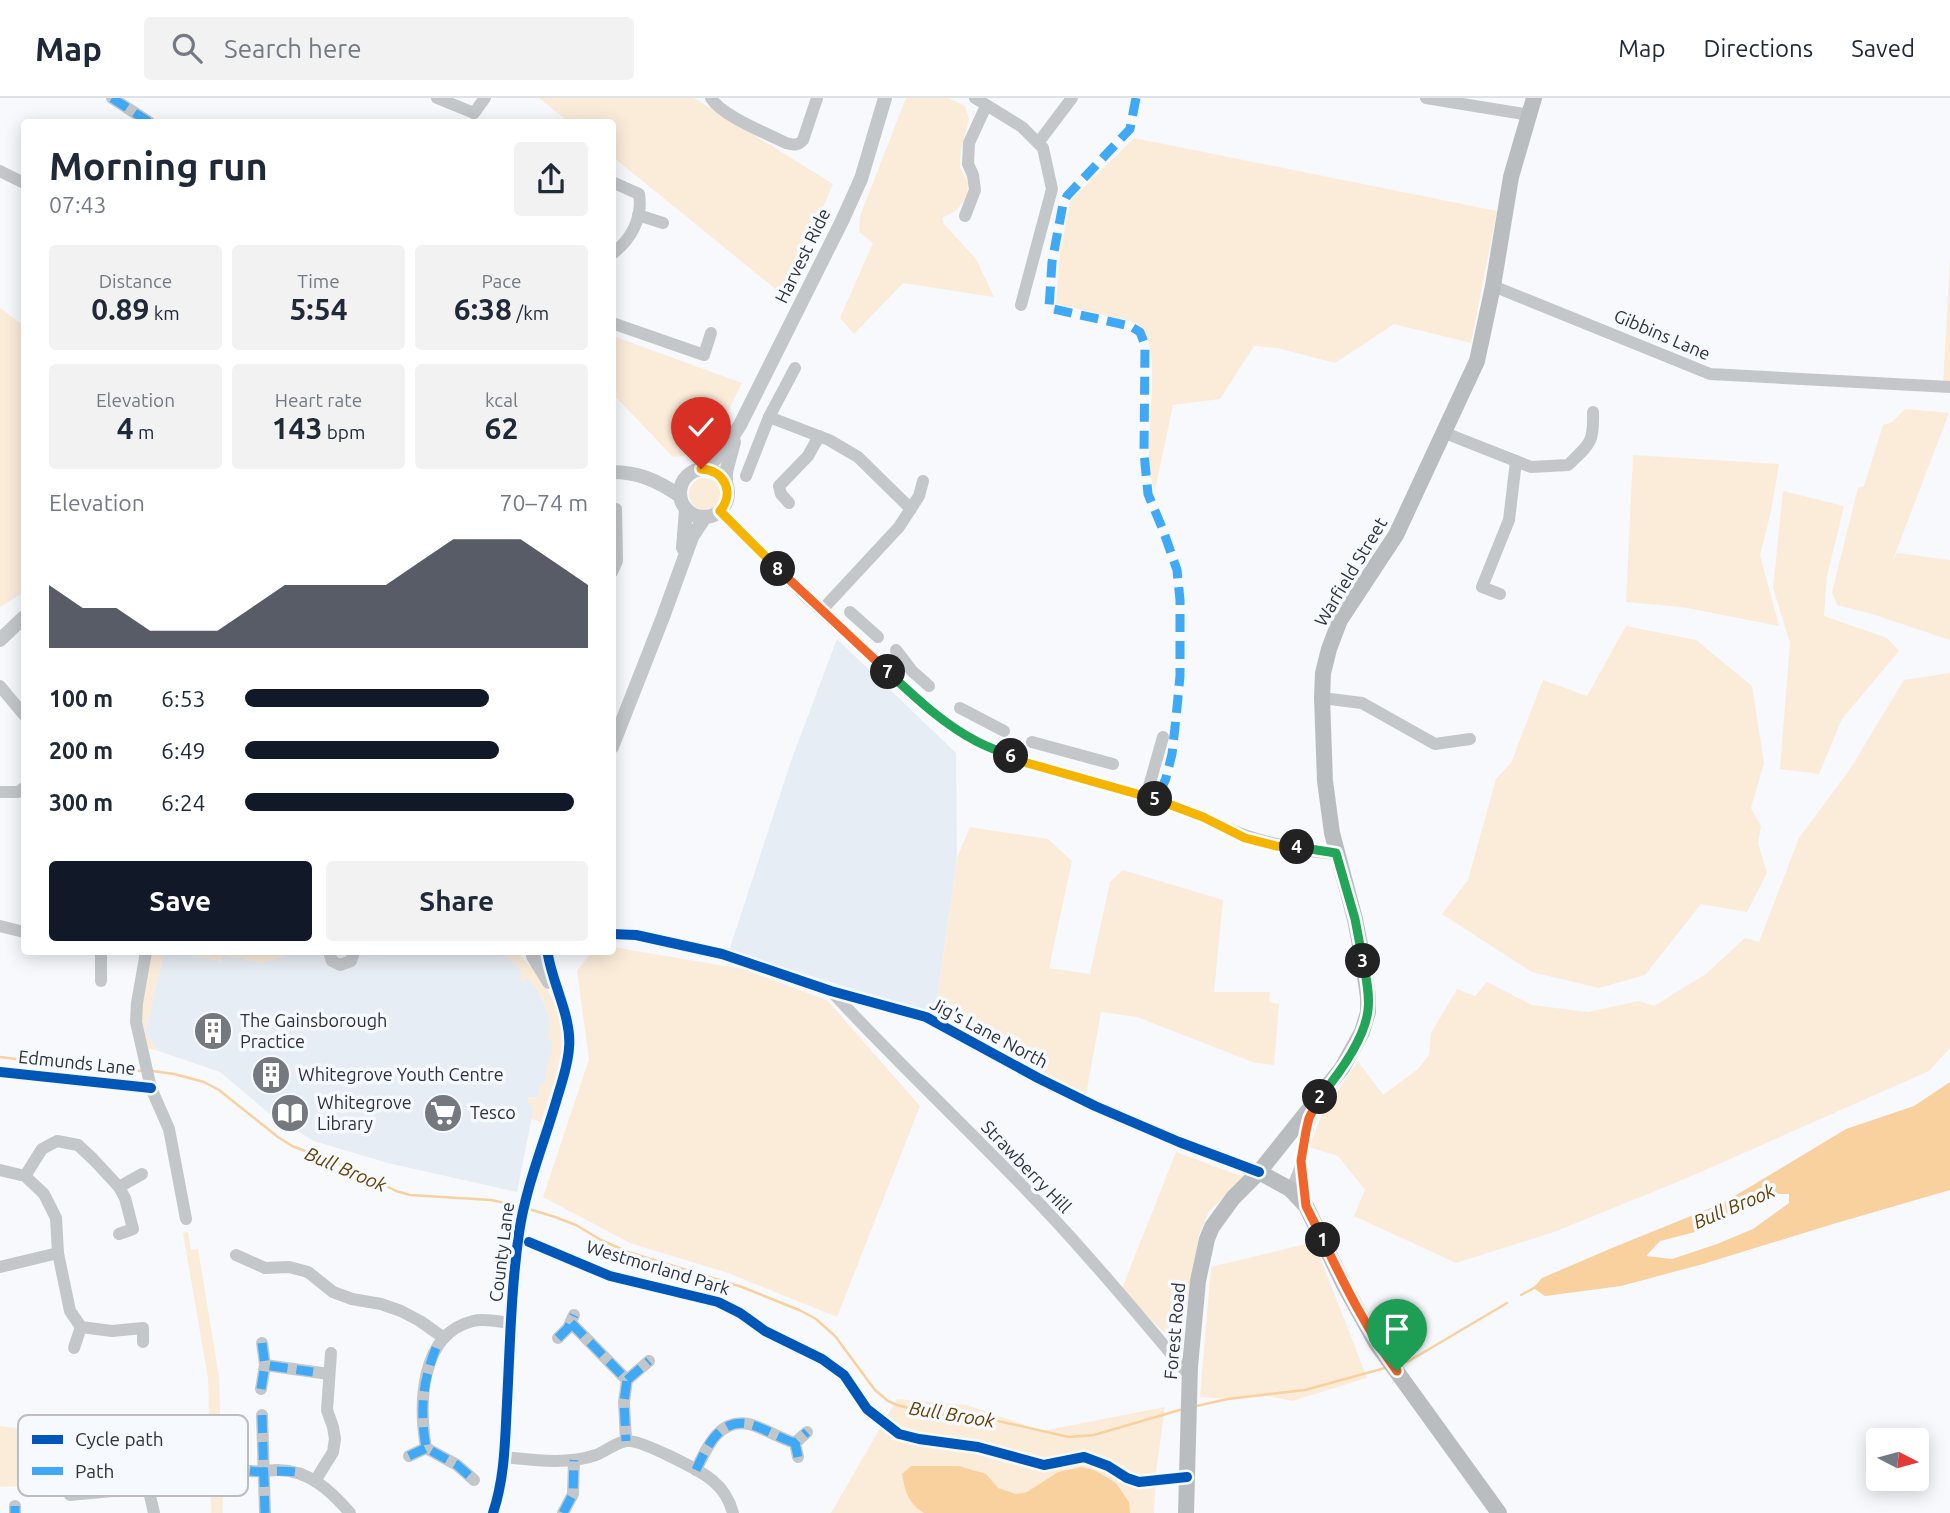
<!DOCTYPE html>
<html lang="en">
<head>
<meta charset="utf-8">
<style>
  body { margin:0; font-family:Ubuntu,sans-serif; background:#f2f2f3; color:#1f2937; height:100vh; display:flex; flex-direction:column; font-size:26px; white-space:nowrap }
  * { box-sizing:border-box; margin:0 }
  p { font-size:23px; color:#747a83 }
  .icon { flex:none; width:38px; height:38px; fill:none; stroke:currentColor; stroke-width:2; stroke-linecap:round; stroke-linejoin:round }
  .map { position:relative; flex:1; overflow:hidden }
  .side { position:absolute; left:21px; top:21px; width:595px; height:836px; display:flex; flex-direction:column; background:#fff; border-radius:7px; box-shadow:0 4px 18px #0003 }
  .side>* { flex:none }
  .needle { width:46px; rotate:96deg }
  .fabs { position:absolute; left:1866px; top:1330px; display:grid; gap:14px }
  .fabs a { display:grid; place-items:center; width:63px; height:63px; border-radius:7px; background:#fff; box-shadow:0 4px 18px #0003; font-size:35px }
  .pin { position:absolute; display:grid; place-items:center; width:60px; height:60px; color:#fff; margin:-72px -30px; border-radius:50% 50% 50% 0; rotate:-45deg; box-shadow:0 0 7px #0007 }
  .pin .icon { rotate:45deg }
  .km { position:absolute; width:35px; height:35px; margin:-18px; border-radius:50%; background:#222; color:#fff; font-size:19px; line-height:35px; text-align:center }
  .round { display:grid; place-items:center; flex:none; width:74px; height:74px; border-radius:7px; background:#f2f2f3 }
  .head { display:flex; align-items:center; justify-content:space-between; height:119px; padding:0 28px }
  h1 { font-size:38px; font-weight:700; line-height:52px }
  .figures { display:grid; grid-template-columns:repeat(3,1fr); gap:10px; height:119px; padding:7px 28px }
  .figures div { display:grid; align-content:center; border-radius:7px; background:#f2f2f3; text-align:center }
  .figures b { font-size:30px; font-weight:700 }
  .figures small { font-size:19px; font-weight:400 }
  .figures p { font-size:19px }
  .chart { height:196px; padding:14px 28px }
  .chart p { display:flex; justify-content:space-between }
  .chart svg { width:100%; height:126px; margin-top:7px; fill:#111827; opacity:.7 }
  .action { display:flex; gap:14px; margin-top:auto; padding:14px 28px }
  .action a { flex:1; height:80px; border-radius:7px; background:#111827; color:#fff; font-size:28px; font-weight:700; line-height:80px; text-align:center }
  .action a+a { background:#f2f2f3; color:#1f2937 }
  ul { padding:0 28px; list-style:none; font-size:23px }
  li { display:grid; grid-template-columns:112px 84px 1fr; align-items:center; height:52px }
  li i { height:18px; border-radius:9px; background:#111827 }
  header { display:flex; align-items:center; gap:42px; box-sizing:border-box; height:98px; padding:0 35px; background:#fff; border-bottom:2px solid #e0e1e3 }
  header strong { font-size:33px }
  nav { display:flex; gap:38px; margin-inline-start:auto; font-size:24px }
  .search { width:490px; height:63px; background:#f2f2f3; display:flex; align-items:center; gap:18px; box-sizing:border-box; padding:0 24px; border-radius:7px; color:#747a83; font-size:26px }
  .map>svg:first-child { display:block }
</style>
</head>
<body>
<header>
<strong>Map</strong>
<div class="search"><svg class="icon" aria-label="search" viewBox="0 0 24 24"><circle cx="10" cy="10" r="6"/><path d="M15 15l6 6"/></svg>Search here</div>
<nav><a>Map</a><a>Directions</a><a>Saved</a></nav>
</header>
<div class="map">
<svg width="1950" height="1415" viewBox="0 0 1950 1415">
  <rect width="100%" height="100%" fill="#f7f9fc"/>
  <g fill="#e7edf4">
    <path d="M837,541L956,655L957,760L935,916L729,853L791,663Z"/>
    <path d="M164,854H188V856L221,863L223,856L263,865L294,854H502L516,866L537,891L545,907L550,923L549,940L554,941L544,987L541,986L538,1001L529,999L534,1008L517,1094L388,1065L314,1043L271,1017L220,974L158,953L145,935Z"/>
  </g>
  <g fill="#fbecda">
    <path d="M539,0H694L833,86L784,198L613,59L612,24H569Z"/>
    <path d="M906,0H948L965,8L969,21L961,52L960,69L968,85L967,98L957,112L942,120L944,126L976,161L994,199L903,185L854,236L840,220L873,145L859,134L860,118Z"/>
    <path d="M1134,40L1497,113L1471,245L1394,226L1335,265L1277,250L1254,248L1220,301L1173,307L1155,392C1136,356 1171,244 1135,225C1129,222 1121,221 1114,220C1095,215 1076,210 1056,206L1060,156L1070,103Z"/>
    <path d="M1950,159V287H1943Z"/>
    <path d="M0,210L24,228V494L0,509Z"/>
    <path d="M613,238L742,285C725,316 714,358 673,359L613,296Z"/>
    <path d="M1905,311L1949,315L1892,464L1897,455L1950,462V542L1872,516L1837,507L1832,494L1858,390L1864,388L1883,327L1892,324Z"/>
    <path d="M1633,357L1779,366L1771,413L1760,457L1779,528L1682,509L1626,504Z"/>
    <circle cx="705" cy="396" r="16"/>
    <path d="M1783,393L1844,408L1827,478L1824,518L1887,540L1899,553L1842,621L1819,676L1780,671L1790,545L1773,490Z"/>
    <path d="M1626,528L1696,542L1752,588L1764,665L1751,710L1761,728L1758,745L1767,775L1747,814L1701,806L1645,877L1599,890L1532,874L1442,816L1468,782L1496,681L1511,665L1543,582L1587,598Z"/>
    <path d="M1950,575V950L1929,973L1687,1080L1554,1134L1456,1165L1354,1118L1365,1092L1338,1058L1309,1049L1323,1014L1358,963L1383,997L1418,971L1429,957L1431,935L1457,891L1475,898L1487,884L1532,907L1588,914L1639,903L1654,908L1706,876L1745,840L1759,844L1799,740L1850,671L1904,582Z"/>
    <path d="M970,729L1048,741L1072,763L1049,870L1090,876L1110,784L1123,772L1223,802L1214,894H1270L1269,904L1279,906L1274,967L1255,965L1137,919L1101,914L1086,997L935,916L957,760Z"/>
    <path d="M613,849L743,871L827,902L920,1008L837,1219L728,1175L630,1145L543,1099L589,961L577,873L592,854H612Z"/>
    <path d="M153,854H164L145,935L158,953L147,950C131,921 145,884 153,854Z"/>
    <path d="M188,854H294L263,865L223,856L221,863L188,856Z"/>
    <path d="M502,854H516C547,881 568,919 560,961C556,982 547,1003 541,1024L531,1021L534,1008L527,1007L528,999L538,1001L541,986H544L553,942L548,940C553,919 543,895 527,880L521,885V872Z"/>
    <path d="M1176,1054L1244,1079L1209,1113L1199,1137L1180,1250L1121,1193Z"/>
    <path d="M188,1134L191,1152L198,1151L219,1279L223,1415H211L208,1280L183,1135Z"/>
    <path d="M1314,1144L1367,1280L1292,1303L1258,1296L1229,1301L1200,1299L1211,1169Z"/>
    <path d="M897,1301L967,1307L1042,1333L1165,1309L1156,1374L1154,1415H831Z"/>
    <path d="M0,1328L53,1335L55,1374L58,1386L0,1389Z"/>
  </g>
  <g fill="#f8d19e" fill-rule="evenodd">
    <path d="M1950,984V1092L1833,1126L1703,1166L1621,1188L1545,1198L1533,1190L1542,1180L1612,1150L1723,1105L1846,1031L1914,1008ZM1777,1096H1789V1105L1753,1131L1717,1146L1672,1161L1646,1158L1660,1143L1699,1133L1753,1106Z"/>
    <path d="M911,1368H959L986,1376L998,1390L1016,1396L1027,1394L1058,1374L1082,1369L1096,1373L1116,1385L1129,1404L1130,1415H924C908,1405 905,1393 902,1376Z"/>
  </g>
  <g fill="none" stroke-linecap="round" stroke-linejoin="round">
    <g stroke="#f8d19e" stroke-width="2.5">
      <path d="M0,959L97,971L143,973"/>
      <path d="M153,973L174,976L204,984L219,992L278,1039L292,1048L358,1073L396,1093L410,1097L491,1102L519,1108"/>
      <path d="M529,1111L555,1119L576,1127L601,1142L628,1154L742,1189L799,1212L816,1221L835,1238L875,1292L888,1303L897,1307L931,1316L989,1321L1069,1339L1094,1337L1183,1311"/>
      <path d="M1521,1197L1534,1190"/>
      <path d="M1398,1266L1409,1263L1507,1205"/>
      <path d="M1196,1308L1228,1301L1305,1292L1385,1270"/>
    </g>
    <g stroke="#c4c7ca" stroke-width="12">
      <path d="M112,0L149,24"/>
      <path d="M437,0L474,15"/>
      <path d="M711,0C722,18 766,35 786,45C793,47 798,48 803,42L817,0"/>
      <path d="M975,0L1022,29L1043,50L1052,91L1021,207"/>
      <path d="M1426,0L1530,17"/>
      <path d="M474,15L485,0"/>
      <path d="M1038,45L1072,0"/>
      <path d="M0,73L24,85"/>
      <path d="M612,84L639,96C643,120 631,142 612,156"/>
      <path d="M638,117L663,125"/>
      <path d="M965,118L975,92L973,77L968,66L969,45L986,8"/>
      <path d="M1493,188L1710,276L1950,289"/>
      <path d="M612,225L704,257L711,235"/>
      <path d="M769,319L829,342L858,359L911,411"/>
      <path d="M1445,335L1531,369L1568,367C1590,346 1594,345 1593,314"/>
      <path d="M746,378L769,319L795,270"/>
      <path d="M789,405L781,396L779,388L808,358L819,338"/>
      <path d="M612,410L616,411L617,463L612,474"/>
      <path d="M1500,496L1482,489L1509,422L1516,363"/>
      <path d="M821,513L899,429L919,398L923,383"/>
      <path d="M850,514L878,539"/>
      <path d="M896,552L912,573L929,588"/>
      <path d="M0,588L24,617"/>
      <path d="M1322,600L1362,605L1435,646L1470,641"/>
      <path d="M960,610L1004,633"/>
      <path d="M1032,644L1113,666"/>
      <path d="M0,694H18L24,690"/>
      <path d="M1146,699L1163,639"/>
      <path d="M0,828L24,834"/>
      <path d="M146,854L137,905L136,924L151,990L169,1031L186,1121"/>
      <path d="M329,854L332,863L340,867L351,863L354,854"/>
      <path d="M101,883V854"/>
      <path d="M831,893C915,984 1008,1067 1089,1160C1123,1198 1156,1238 1189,1277"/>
      <path d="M1302,1070L1306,1108"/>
      <path d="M0,1072L25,1078L44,1096L56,1120L58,1155L70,1213L81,1229L112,1233L143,1230V1244"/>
      <path d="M25,1078L42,1051L57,1043L78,1047L93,1061L119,1089L125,1100L133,1131L119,1136"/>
      <path d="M119,1089L142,1076"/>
      <path d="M1290,1091C1307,1069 1301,1038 1314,1011"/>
      <path d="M236,1157L265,1170L289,1169L308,1174L333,1194L352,1201L381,1206L401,1213L420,1223L444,1240"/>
      <path d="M0,1169L58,1155"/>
      <path d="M571,1225L627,1282L624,1304L626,1343"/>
      <path d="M558,1240L568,1230L574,1217"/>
      <path d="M262,1245L265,1267L329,1276"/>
      <path d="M74,1250L81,1229"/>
      <path d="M627,1282L649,1263"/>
      <path d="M261,1291L265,1267"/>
      <path d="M262,1317L265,1415"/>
      <path d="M409,1358L426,1350"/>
      <path d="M504,1359C534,1362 567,1367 596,1357C606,1353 615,1345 626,1343C640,1341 702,1373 713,1383C723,1391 730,1404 733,1415"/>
      <path d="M798,1359L795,1345L807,1334"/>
      <path d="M696,1372C707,1349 719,1320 749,1326C764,1330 779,1340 795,1345"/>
      <path d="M250,1373C260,1374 268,1372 278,1372C309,1372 331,1393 350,1415"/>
      <path d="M474,1382L457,1367L426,1350C419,1308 419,1236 473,1223C484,1220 500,1224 511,1225"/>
      <path d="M315,1383L333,1354L335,1341L333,1329L327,1312L331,1255"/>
      <path d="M148,1389L154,1415"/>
      <path d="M70,1397L166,1388"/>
      <path d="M15,1415V1408"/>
      <path d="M563,1415L573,1396L574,1362"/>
    </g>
    <g stroke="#c4c7ca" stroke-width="14">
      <circle cx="704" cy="395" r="24"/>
      <path d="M706,371L726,349L740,327L842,123L861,81L885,0"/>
      <path d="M612,374C639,374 658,383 680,398"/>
      <path d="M726,385V374L734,344"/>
      <path d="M720,413L803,497L923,607L949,626L976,643L1027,665L1157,702L1203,719"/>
      <path d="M683,450L686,411"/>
      <path d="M0,542L24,519"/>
      <path d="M612,649L663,519L692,439L705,419"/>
      <path d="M1225,730C1260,747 1298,751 1336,755"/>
      <path d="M612,836L636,837L722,856L831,893L926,919L1038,980L1095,1008L1179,1044L1259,1074"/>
      <path d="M533,858L549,884"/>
      <path d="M493,1415C505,1379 505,1342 507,1305C510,1248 511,1191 519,1135C526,1087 545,1043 558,997C563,981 568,966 569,950C572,920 553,887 548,857"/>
    </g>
    <g stroke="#babdc0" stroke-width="16">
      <path d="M1259,1074L1290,1091L1306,1108L1345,1189L1376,1245L1499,1415"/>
      <path d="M1186,1415L1190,1268L1198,1183L1207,1141L1212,1129L1233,1100L1259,1074L1342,970L1362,934L1368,914V899L1362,857L1355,821L1332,735L1325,683L1322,600L1323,575L1329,551L1340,522L1396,437L1477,263L1493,188L1511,79L1534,0"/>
    </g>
    <g stroke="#3fa9f5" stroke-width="9" stroke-dasharray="18 9" stroke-linecap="butt">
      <path d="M112,0L149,24"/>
      <path d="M1136,0L1130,31L1067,98L1063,106L1052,164L1049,210L1130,228L1140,234L1145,247L1144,355L1148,396L1163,432L1177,472L1180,502V578L1176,620L1172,656L1166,680L1157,702"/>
      <path d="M571,1225L627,1282L624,1304L626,1343"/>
      <path d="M558,1240L568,1230L574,1217"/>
      <path d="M262,1245L265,1267L313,1274"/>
      <path d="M436,1250C422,1285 420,1313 426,1350L457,1367L474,1382"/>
      <path d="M627,1282L649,1263"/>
      <path d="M261,1291L265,1267"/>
      <path d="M262,1317L265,1415"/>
      <path d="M409,1358L426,1350"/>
      <path d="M798,1359L795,1345L807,1334"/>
      <path d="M696,1372C707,1349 719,1320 749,1326C764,1330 779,1340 795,1345"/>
      <path d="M250,1373C265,1375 280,1372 296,1374"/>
      <path d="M15,1415V1408"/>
      <path d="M563,1415L573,1396L574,1362"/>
    </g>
    <defs>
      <g id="cycleway">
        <path d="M720,413L803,497L923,607L949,626L976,643L1027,665L1157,702L1203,719L1225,730"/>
        <path d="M612,836L636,837L722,856L831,893L926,919L1038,980L1095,1008L1179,1044L1259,1074"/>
        <path d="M0,974L151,990"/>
        <path d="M529,1144L610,1178L718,1204L740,1215L765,1233L822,1261L844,1277L867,1311L899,1336L919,1341L978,1349L1044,1367L1084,1359L1108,1368L1127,1380L1139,1384L1187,1379"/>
        <path d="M493,1415C505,1379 505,1342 507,1305C510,1248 511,1191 519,1135C526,1087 545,1043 558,997C563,981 568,966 569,950C572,920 553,887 548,857"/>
      </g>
    </defs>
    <use href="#cycleway" stroke="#f6f9fd" stroke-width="15"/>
    <use href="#cycleway" stroke="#0057b8" stroke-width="10"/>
  </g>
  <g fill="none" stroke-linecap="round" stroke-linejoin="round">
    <defs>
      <path id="split-1" d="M1323,1142C1345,1188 1367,1232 1397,1273"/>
      <path id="split-2" d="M1320,999L1309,1020L1306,1033L1301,1063L1306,1108L1323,1142"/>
      <path id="split-3" d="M1320,999C1338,977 1365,941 1368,912C1370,896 1366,879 1363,863"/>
      <path id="split-4" d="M1297,749L1336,755L1355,821L1363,863"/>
      <path id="split-5" d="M1155,701L1203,719L1245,740L1276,748L1297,749"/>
      <path id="split-6" d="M1011,658L1027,665L1155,701"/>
      <path id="split-7" d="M888,574C915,599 942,625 976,643C987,649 999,653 1011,658"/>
      <path id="split-8" d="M778,471L888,574"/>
      <path id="split-9" d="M701,371C725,372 735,395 720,413L778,471"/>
    </defs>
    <use href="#split-1" stroke="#fff" stroke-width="14"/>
    <use href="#split-2" stroke="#fff" stroke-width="14"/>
    <use href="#split-3" stroke="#fff" stroke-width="14"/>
    <use href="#split-4" stroke="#fff" stroke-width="14"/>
    <use href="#split-5" stroke="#fff" stroke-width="14"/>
    <use href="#split-6" stroke="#fff" stroke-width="14"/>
    <use href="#split-7" stroke="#fff" stroke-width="14"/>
    <use href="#split-8" stroke="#fff" stroke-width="14"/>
    <use href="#split-9" stroke="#fff" stroke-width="14"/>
    <use href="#split-1" stroke="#f0652b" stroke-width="9"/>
    <use href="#split-2" stroke="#f0652b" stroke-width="9"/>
    <use href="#split-3" stroke="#22a559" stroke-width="9"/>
    <use href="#split-4" stroke="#22a559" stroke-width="9"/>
    <use href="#split-5" stroke="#f5b400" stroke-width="9"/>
    <use href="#split-6" stroke="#f5b400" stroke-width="9"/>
    <use href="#split-7" stroke="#22a559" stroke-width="9"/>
    <use href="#split-8" stroke="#f0652b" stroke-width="9"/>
    <use href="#split-9" stroke="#f5b400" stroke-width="9"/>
  </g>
  <defs>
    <symbol id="building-disc" viewBox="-11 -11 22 22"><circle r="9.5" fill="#74787f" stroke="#f6f9fd"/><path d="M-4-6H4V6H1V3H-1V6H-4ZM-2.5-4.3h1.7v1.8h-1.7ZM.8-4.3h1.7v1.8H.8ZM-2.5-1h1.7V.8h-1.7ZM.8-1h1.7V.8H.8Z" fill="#fff"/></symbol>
    <symbol id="library-disc" viewBox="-11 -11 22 22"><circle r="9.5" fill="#74787f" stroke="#f6f9fd"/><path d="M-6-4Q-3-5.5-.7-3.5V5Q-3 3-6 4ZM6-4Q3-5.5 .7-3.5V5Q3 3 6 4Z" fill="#fff"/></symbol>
    <symbol id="supermarket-disc" viewBox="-11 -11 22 22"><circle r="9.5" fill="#74787f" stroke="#f6f9fd"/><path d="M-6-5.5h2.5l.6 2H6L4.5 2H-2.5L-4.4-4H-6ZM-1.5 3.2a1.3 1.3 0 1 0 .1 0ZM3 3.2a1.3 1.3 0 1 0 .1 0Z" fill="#fff"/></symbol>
  </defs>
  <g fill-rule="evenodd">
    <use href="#building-disc" x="191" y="911" width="44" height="44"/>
    <use href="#building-disc" x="249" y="955" width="44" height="44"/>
    <use href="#library-disc" x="268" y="993" width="44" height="44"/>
    <use href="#supermarket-disc" x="421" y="993" width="44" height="44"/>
  </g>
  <g text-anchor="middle" stroke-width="7" stroke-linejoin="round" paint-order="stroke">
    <g font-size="18" fill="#2d333b" stroke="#f6f9fd">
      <text transform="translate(803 158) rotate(-64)" y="6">Harvest Ride</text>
      <text transform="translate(1662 237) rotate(23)" y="6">Gibbins Lane</text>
      <text transform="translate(1351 474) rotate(-59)" y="6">Warfield Street</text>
      <text transform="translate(989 935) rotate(28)" y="6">Jig's Lane North</text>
      <text transform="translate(77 965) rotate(6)" y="6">Edmunds Lane</text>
      <text transform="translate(1026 1069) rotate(46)" y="6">Strawberry Hill</text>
      <text transform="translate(502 1154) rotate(-83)" y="6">County Lane</text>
      <text transform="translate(658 1170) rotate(17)" y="6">Westmorland Park</text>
      <text transform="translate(1175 1233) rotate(-85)" y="6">Forest Road</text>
    </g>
    <g font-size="18" fill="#2d333b" stroke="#f6f9fd" text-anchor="start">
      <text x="240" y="929">The Gainsborough<tspan x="240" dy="21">Practice</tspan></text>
      <text x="298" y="983">Whitegrove Youth Centre</text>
      <text x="317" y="1011">Whitegrove<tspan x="317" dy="21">Library</tspan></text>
      <text x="470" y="1021">Tesco</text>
    </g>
    <g font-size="19" font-style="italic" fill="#644100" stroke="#f6f9fd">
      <text transform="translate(346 1071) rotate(23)" y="7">Bull Brook</text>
      <text transform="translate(1734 1108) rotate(-23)" y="7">Bull Brook</text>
      <text transform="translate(952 1316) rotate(9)" y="7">Bull Brook</text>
    </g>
  </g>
  <rect x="18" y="1317" width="230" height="81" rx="10" fill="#f6f9fd" stroke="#babec3" stroke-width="2"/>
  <rect x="32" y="1337" width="31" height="9" fill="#0057b8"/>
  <rect x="32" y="1369" width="31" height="8" fill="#3fa9f5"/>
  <g font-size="19" fill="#2d333b">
    <text x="75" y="1348">Cycle path</text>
    <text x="75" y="1380">Path</text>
  </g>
</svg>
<div class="fabs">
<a><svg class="needle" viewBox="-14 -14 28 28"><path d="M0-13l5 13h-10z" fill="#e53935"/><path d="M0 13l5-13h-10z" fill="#747a83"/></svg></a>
</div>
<div class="pin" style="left:1397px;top:1273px;background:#1e9e55"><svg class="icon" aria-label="arrive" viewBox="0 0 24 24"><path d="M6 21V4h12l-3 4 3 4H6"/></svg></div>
<div class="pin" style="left:701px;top:371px;background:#d93025"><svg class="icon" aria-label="check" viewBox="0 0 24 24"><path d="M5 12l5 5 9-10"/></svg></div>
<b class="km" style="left:1323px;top:1142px">1</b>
<b class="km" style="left:1320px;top:999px">2</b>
<b class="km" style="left:1363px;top:863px">3</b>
<b class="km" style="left:1297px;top:749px">4</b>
<b class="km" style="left:1155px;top:701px">5</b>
<b class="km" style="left:1011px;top:658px">6</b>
<b class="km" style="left:888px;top:574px">7</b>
<b class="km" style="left:778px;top:471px">8</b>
<section class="side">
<div class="head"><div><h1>Morning run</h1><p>07:43</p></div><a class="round"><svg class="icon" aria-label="share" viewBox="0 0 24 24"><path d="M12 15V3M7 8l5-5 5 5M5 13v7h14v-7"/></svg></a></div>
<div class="figures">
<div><p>Distance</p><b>0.89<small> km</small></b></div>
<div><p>Time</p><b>5:54</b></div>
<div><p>Pace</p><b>6:38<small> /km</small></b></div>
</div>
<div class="figures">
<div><p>Elevation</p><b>4<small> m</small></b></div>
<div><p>Heart rate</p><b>143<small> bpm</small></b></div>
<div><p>kcal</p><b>62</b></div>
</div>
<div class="chart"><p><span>Elevation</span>70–74 m</p>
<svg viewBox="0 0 160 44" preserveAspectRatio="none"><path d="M0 44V22L10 30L20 30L30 38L40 38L50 38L60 30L70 22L80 22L90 22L100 22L110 14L120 6L130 6L140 6L150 14L160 22V44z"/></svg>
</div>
<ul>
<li><b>100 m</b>6:53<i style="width:71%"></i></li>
<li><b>200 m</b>6:49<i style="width:74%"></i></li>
<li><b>300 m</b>6:24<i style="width:96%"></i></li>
</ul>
<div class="action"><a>Save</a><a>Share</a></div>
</section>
</div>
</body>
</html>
